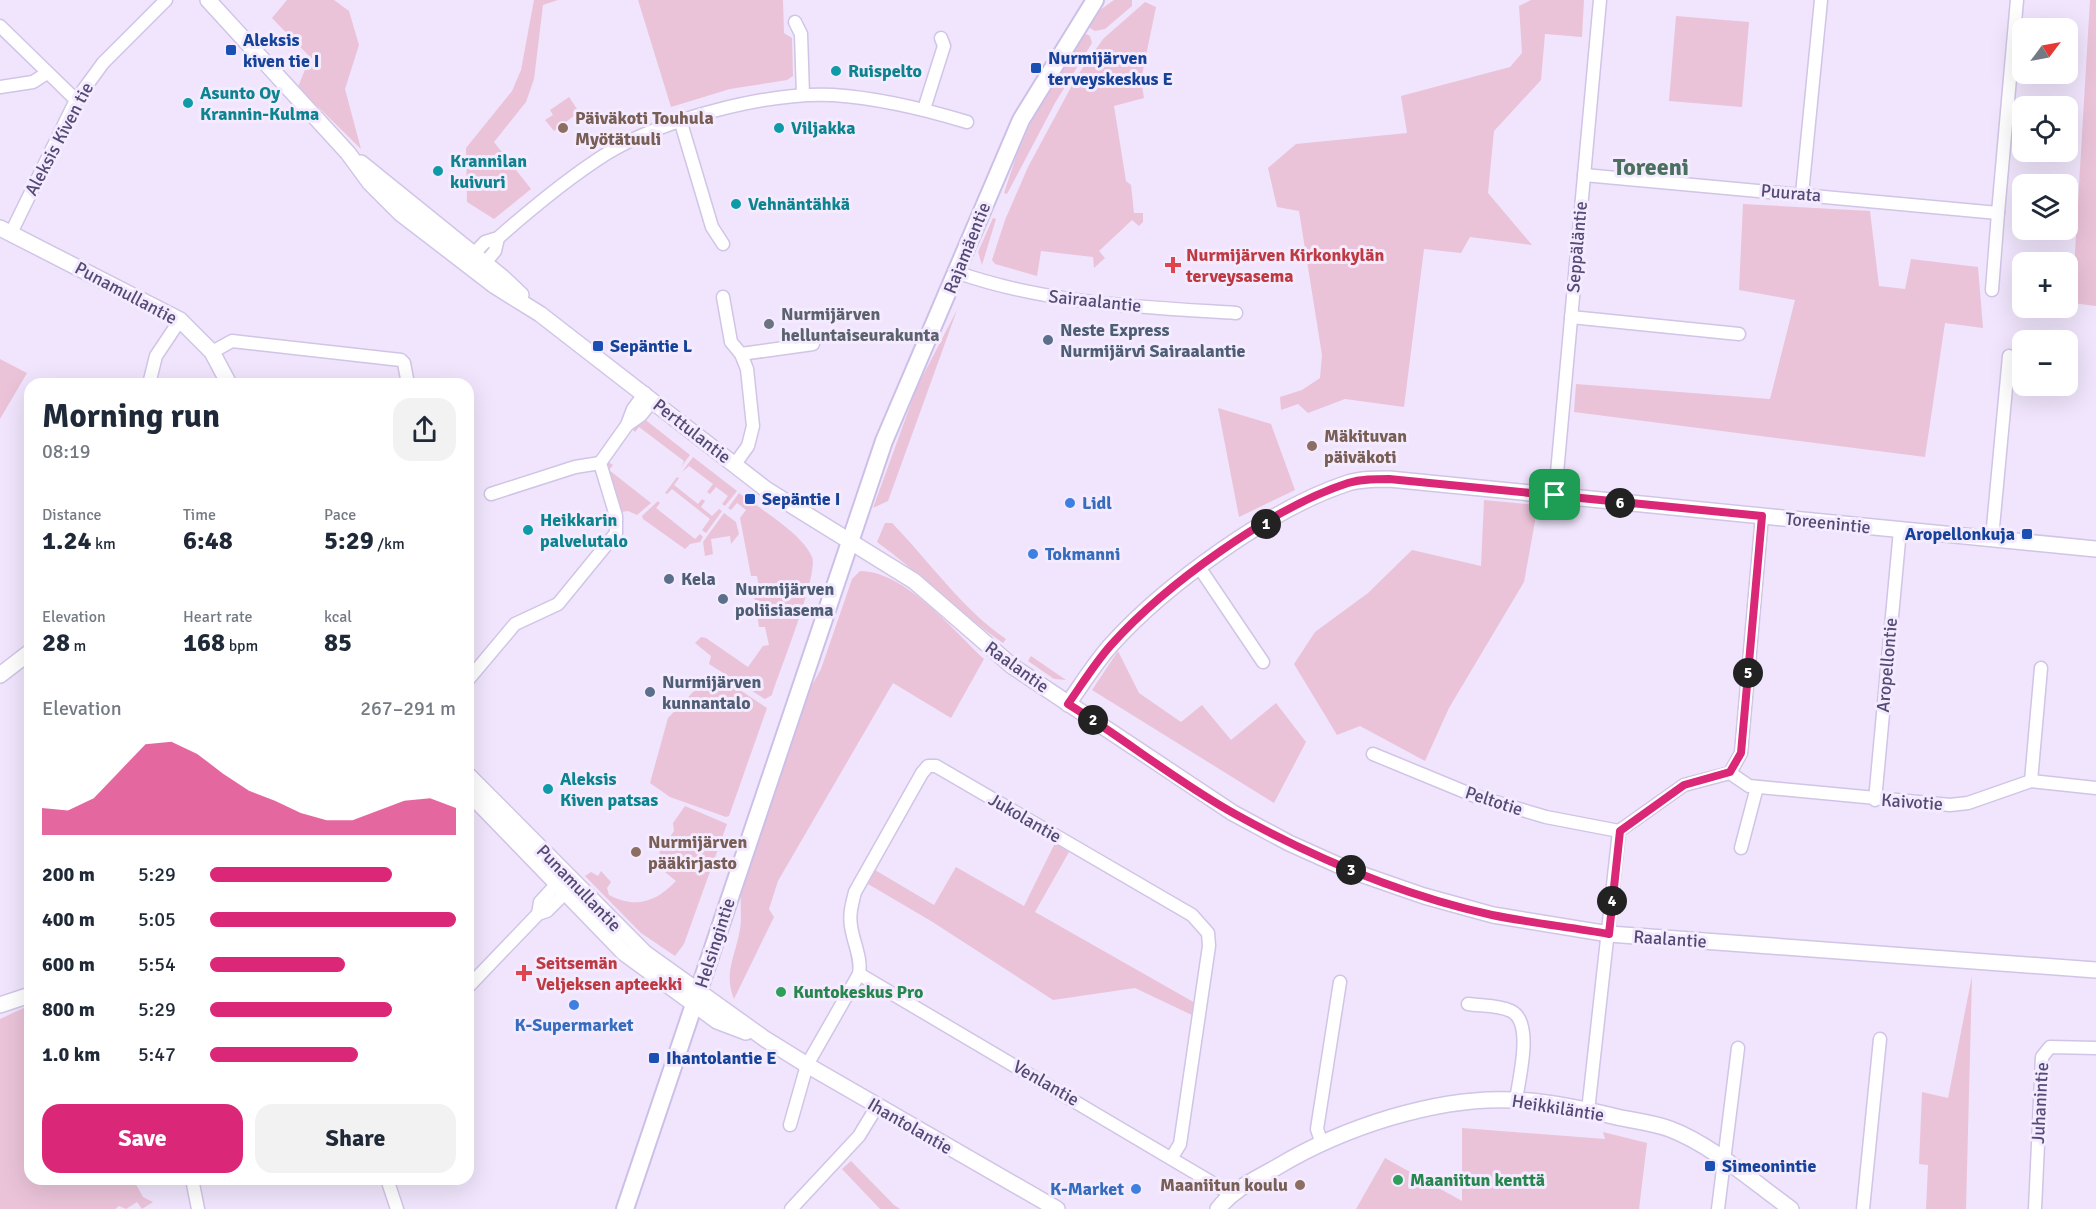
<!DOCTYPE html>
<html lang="en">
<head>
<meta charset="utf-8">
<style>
  body { margin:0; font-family:Signika,sans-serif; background:#f2f2f3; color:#1f2937; height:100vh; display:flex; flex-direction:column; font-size:22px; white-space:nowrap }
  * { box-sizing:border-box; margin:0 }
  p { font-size:20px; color:#747a83 }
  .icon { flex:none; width:33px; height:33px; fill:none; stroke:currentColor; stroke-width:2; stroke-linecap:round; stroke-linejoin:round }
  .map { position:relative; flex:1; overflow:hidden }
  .details { position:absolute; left:24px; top:378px; width:450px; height:807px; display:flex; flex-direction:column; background:#fff; border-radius:18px; box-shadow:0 6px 24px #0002 }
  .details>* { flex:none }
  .needle { width:39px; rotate:58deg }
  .buttons { position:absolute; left:2012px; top:18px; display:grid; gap:12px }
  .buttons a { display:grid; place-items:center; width:66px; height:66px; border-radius:12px; background:#fff; box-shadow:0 6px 24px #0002; font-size:30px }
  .pin { position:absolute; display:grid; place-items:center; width:51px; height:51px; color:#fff; margin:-26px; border-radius:12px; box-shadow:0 3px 9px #0006 }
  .km { position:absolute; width:30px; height:30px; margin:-15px; border-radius:50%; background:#222; color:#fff; font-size:16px; line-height:30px; text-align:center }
  .round { display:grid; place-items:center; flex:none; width:63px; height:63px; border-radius:18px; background:#f2f2f3 }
  .overview { display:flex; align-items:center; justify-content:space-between; height:102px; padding:0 18px }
  h1 { font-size:33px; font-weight:700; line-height:45px }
  .stats { display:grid; grid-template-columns:repeat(3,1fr); gap:9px; height:102px; padding:6px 18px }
  .stats div { display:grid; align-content:center }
  .stats b { font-size:26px; font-weight:700 }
  .stats small { font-size:16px; font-weight:400 }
  .stats p { font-size:16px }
  .chart { height:168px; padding:12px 18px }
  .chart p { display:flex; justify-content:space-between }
  .chart svg { width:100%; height:108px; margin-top:6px; fill:#db2777; opacity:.7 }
  .primary-button { display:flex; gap:12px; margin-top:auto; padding:12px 18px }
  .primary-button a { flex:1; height:69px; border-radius:18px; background:#db2777; color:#fff; font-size:24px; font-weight:700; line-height:69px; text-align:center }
  .primary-button a+a { background:#f2f2f3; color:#1f2937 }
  ul { padding:0 18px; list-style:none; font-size:20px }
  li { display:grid; grid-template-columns:96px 72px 1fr; align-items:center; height:45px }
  li i { height:15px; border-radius:8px; background:#db2777 }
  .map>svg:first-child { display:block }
</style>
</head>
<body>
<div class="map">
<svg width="2096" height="1209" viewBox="0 0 2096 1209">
  <rect width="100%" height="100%" fill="#f0e5fc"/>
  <g fill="#eac3d9">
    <path d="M287,0H334L349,11L359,45L345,89L361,149L298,87L310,57L272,18Z"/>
    <path d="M534,0H558L543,5L534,79L526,102L494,142L531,189L494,219L467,202L466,148L512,91L521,70Z"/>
    <path d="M638,0H783L784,33L792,38L793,76L787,80L730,89L671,107Z"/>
    <path d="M1114,0H1132V6L1105,29L1095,31L1088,27L1100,10Z"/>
    <path d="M1531,0H1584L1582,37L1545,34L1541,80L1494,131L1488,193L1532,245L1470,237L1461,253L1424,249L1404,407L1345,399L1308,413L1298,404L1281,410L1280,397L1302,390L1320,378L1322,355L1299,211L1277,207L1268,168L1296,144L1407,133L1401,96L1510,67L1522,53L1519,6Z"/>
    <path d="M2090,0H2096V306L2072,303Z"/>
    <path d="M1145,2L1156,7L1141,80L1144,98L1114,106L1126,181L1131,185L1134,213H1143V222L1139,226L1132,220L1099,251L1105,258L1094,268L1093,257L1041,251L1037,276L995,264L992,260L1005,220L1028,167L1077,76L1103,39Z"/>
    <path d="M1676,16L1749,22L1742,107L1669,101Z"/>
    <path d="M1084,33L1090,36L1092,43L1055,103L1007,194L1004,193L1016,157L1039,104Z"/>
    <path d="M569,97L579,112L554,131L545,120L553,115L550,110Z"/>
    <path d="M1743,204L1870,211L1879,286L1905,289L1911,259L1978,267L1983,328L1945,323L1925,457L1574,412L1576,384L1770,399L1795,300L1739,290Z"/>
    <path d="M993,218L996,219L982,265L978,252Z"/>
    <path d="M957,310L888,501L873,508L917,387Z"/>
    <path d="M0,359L27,373L0,419Z"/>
    <path d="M1218,408L1271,424L1295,490L1239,517Z"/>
    <path d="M643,418L690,455L681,467L684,461L639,427L635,432L633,430Z"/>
    <path d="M693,457L737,491L725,506L722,504L728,496L716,487L710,494L707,492L713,484L689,466L682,472Z"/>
    <path d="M608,462L613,465L609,470L651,503L637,515L628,511L621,512L608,472Z"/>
    <path d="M677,477L679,478L674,485L698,504L702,499L705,501L701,507L712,516L719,509L722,511L706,533L702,530L710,519L672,489L667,494L665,493Z"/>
    <path d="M739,493C759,508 803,534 812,557C819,574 779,672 772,695L765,699L709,664L711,656L695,643L701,637L706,638L748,667L763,646L769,645L765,627H759L754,595L760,594L757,576H751L740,518L746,510L737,503L731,510L728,508Z"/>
    <path d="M1484,500L1538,505L1524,582L1449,708L1425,761L1360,726L1337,735L1294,664L1315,632L1368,593L1412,550L1481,566Z"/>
    <path d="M658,501L660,503L656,508L695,539L700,534L703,537L700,542L690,544L685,549L643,519L642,516Z"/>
    <path d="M724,513L736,522L739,534L731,544L730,536L711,539L713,554L705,556L703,542Z"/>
    <path d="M885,523H892C930,562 961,608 1006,639L1003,643C958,613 921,574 877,542Z"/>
    <path d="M860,571C905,571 953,630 984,659L951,718L893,683L778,881L769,909L774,917L734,999C723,973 736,955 740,929C742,919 740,906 741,895L807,694L821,669L852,579Z"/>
    <path d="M1118,651L1139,693L1181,722L1202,705L1231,740L1276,703L1306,742L1274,803L1092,690Z"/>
    <path d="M1031,656L1066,680L1054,679L1028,661Z"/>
    <path d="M716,674L767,708L729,816L726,817L670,797L650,783L668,718L696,689Z"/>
    <path d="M685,806L727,824L684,944L675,956L641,933L585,876L591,872L598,876L601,871L611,882L607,888L609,895C636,909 656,902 676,881L665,872L672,863L659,853L674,831L673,823Z"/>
    <path d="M1055,843L1069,852L1035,912L1197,1004L1194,1016L1135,988L1053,1000L931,921L868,884L875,870L934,905L956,867L1024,906Z"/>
    <path d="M1972,976L1966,1209H1926L1928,1165L1919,1164L1922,1092L1948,1098Z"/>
    <path d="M30,1005V1179H133L143,1197L153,1202L142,1209L137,1202L126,1209L119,1206L115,1209H0V1019Z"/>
    <path d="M1462,1128L1605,1139L1603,1132L1647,1143L1639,1209H1356L1385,1158L1462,1201Z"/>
    <path d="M851,1161L894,1205L900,1209H880L842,1169Z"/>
  </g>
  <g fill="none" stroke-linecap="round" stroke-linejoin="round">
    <defs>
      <g id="minor">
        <path d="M795,22L801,34L803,95"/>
        <path d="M0,26L76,100"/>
        <path d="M0,87L33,82L47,73"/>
        <path d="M924,109L944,46L941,38"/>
        <path d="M681,123L712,227L723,244"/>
        <path d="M1584,175L1998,213L2017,0"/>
        <path d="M1802,194L1821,0"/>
        <path d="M11,233L76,100L103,63L166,0"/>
        <path d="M468,260L485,242L498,238C532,208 568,178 606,154C663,119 767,92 833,95C879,98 924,109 967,122"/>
        <path d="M479,270L495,251L498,238"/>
        <path d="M956,272C1046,304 1142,307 1236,313"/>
        <path d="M1992,290L1998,213"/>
        <path d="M723,297L731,342L741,354L747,369L753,426L748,446L735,464"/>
        <path d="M1571,317L1739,334"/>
        <path d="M212,352L232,341L401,360L404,363L408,384"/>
        <path d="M741,354L813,344"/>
        <path d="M149,384L156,356L180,320"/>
        <path d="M627,425L641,415L653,400"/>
        <path d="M491,494L575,467L600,463"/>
        <path d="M1555,495L1600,0"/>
        <path d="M1992,538L2009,356"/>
        <path d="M1199,567L1263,662"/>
        <path d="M468,680L515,624L558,604L616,533V516L600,463L627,425L633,409L645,393"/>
        <path d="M1373,754L1475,796L1546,817L1619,831"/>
        <path d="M1730,773L1749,786L1950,805L1968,803L2031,781L2096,788"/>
        <path d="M2031,781L2041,668"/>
        <path d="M1875,800L1900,530"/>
        <path d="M1741,848L1757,787"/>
        <path d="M538,914L540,902L563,877"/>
        <path d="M859,974L1231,1194"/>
        <path d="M468,987L538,914L547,911L565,893V884"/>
        <path d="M1468,1004C1481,1006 1499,1005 1511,1011C1534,1022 1519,1078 1516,1100"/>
        <path d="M1588,1111L1619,831L1684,785L1730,773L1741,753L1762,516"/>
        <path d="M790,1125L807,1065L859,974C862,958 853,942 851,926C849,914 852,904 855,892L922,773L928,766H936L1192,915L1208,933L1209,946L1180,1144L1172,1157"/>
        <path d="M1322,1144L1317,1129L1340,982"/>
        <path d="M192,1179L198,1209"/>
        <path d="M387,1179L397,1209"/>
        <path d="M791,1209L859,1136L876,1108"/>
        <path d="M1718,1209L1738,1048"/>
        <path d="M1863,1209L1880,1039"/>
        <path d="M2035,1209L2042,1057L2050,1047L2096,1048"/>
      </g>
      <g id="tertiary">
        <path d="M208,0L348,153L370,183L400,213L495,286L540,314L767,490L914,581L1012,666L1233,813L1289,843L1349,870L1424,896L1493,915L1609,934L2096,970"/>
        <path d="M361,163L502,277L521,295"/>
        <path d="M0,228L180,320L212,352L229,384"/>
        <path d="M0,675L30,652"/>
        <path d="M1068,704C1082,684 1095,663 1111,645C1165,585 1271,508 1348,483C1361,479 1375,479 1389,479L2096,549"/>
        <path d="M468,775L645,953L765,1039L807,1065L1057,1209"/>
        <path d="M468,792L624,953L717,1021L746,1032"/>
        <path d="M0,1005L30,995"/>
        <path d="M1218,1209C1233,1189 1256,1179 1277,1167C1342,1128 1437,1096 1514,1100C1548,1101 1584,1109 1617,1117C1635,1121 1653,1123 1670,1129C1712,1145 1755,1183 1791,1209"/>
      </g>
      <path id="secondary" d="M625,1209L884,441L1021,120L1095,0"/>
    </defs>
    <use href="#minor" stroke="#d0c5e6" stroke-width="15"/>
    <use href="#tertiary" stroke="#d0c5e6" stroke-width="18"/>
    <use href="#secondary" stroke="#cdc0e8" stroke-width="20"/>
    <use href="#minor" stroke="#fff" stroke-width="12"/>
    <use href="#tertiary" stroke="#fff" stroke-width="15"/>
    <use href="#secondary" stroke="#fff" stroke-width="16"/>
  </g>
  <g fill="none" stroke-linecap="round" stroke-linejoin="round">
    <defs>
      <path id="route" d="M1389,479L1762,516L1741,753L1730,772L1684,785L1620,831L1609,934C1570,927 1531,923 1492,915C1402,895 1316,859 1235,814C1177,782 1125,739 1068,704C1082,684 1095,663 1111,645C1165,585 1271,508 1348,483C1361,479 1375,479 1389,479Z"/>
    </defs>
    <use href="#route" stroke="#fff" stroke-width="12"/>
    <use href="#route" stroke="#db2777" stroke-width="8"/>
  </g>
  <g fill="#1a4fb4" stroke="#f4ebff" stroke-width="2">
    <rect x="225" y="44" width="12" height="12" rx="3"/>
    <rect x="1030" y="62" width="12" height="12" rx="3"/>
    <rect x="592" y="340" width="12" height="12" rx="3"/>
    <rect x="744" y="493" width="12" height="12" rx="3"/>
    <rect x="2021" y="528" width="12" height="12" rx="3"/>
    <rect x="648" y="1052" width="12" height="12" rx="3"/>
    <rect x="1704" y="1160" width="12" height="12" rx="3"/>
  </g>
  <g fill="#0f9aa8" stroke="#f4ebff" stroke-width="2">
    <circle cx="836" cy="71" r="6"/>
    <circle cx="188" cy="103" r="6"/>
    <circle cx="779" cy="128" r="6"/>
    <circle cx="438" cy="171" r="6"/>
    <circle cx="736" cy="204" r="6"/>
    <circle cx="528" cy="530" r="6"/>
    <circle cx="548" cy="789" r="6"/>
  </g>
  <g fill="#8d6e63" stroke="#f4ebff" stroke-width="2">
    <circle cx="563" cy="128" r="6"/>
    <circle cx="1312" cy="446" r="6"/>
    <circle cx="636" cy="852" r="6"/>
    <circle cx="1300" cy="1185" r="6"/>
  </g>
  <g fill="#e0444e" stroke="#f4ebff" stroke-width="2">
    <path d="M1170 256h6v6h6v6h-6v6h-6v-6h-6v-6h6z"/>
    <path d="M521 964h6v6h6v6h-6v6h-6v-6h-6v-6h6z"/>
  </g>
  <circle fill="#6b7280" stroke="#f4ebff" stroke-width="2" cx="769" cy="324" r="6"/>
  <g fill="#5c6f8a" stroke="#f4ebff" stroke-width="2">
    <circle cx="1048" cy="340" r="6"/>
    <circle cx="669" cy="579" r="6"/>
    <circle cx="723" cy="599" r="6"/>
    <circle cx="650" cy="692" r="6"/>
  </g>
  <g fill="#3f7fe0" stroke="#f4ebff" stroke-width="2">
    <circle cx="1070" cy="503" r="6"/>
    <circle cx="1033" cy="554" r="6"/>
    <circle cx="574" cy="1005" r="6"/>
    <circle cx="1136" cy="1189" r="6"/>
  </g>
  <g fill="#2e9e5b" stroke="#f4ebff" stroke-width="2">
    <circle cx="781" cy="992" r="6"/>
    <circle cx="1398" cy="1180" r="6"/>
  </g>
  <g text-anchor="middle" stroke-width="6" stroke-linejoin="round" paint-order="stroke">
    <g font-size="18" font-weight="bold" fill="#164399" stroke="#f4ebff" text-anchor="start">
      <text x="243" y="46">Aleksis<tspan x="243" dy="21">kiven tie I</tspan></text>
      <text x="1048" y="64">Nurmijärven<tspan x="1048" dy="21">terveyskeskus E</tspan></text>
      <text x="610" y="352">Sepäntie L</text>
      <text x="762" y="505">Sepäntie I</text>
      <text x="2015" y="540" text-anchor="end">Aropellonkuja</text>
      <text x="666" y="1064">Ihantolantie E</text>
      <text x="1722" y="1172">Simeonintie</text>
    </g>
    <g font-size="18" font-weight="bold" fill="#0d838f" stroke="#f4ebff" text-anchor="start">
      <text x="848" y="77">Ruispelto</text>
      <text x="200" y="99">Asunto Oy<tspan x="200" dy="21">Krannin-Kulma</tspan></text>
      <text x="791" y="134">Viljakka</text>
      <text x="450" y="167">Krannilan<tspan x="450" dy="21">kuivuri</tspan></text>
      <text x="748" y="210">Vehnäntähkä</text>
      <text x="540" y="526">Heikkarin<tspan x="540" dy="21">palvelutalo</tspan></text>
      <text x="560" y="785">Aleksis<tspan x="560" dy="21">Kiven patsas</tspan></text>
    </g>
    <g font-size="18" font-weight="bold" fill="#785e54" stroke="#f4ebff" text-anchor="start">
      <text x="575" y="124">Päiväkoti Touhula<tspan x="575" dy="21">Myötätuuli</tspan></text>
      <text x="1324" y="442">Mäkituvan<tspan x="1324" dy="21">päiväkoti</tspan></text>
      <text x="648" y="848">Nurmijärven<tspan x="648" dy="21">pääkirjasto</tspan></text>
      <text x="1288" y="1191" text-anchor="end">Maaniitun koulu</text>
    </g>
    <g font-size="18" fill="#534a76" stroke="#f4ebff">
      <text transform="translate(59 139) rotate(-62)" y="6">Aleksis Kiven tie</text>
      <text transform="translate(1791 193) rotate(5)" y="6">Puurata</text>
      <text transform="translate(1577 247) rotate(-85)" y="6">Seppäläntie</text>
      <text transform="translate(967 248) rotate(-68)" y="6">Rajamäentie</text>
      <text transform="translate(126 293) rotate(28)" y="6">Punamullantie</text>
      <text transform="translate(1095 301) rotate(6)" y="6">Sairaalantie</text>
      <text transform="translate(692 431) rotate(38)" y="6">Perttulantie</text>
      <text transform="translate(1828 523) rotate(6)" y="6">Toreenintie</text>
      <text transform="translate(1887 665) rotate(-85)" y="6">Aropellontie</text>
      <text transform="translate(1017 667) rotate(36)" y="6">Raalantie</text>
      <text transform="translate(1494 801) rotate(18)" y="6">Peltotie</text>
      <text transform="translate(1912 802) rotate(4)" y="6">Kaivotie</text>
      <text transform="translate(1025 818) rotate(30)" y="6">Jukolantie</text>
      <text transform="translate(579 888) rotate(46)" y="6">Punamullantie</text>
      <text transform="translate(1670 939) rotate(4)" y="6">Raalantie</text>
      <text transform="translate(715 943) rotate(-72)" y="6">Helsingintie</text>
      <text transform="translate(1046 1083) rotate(30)" y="6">Venlantie</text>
      <text transform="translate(2040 1103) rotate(-87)" y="6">Juhanintie</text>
      <text transform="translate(1558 1108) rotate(9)" y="6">Heikkiläntie</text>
      <text transform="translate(910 1126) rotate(30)" y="6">Ihantolantie</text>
    </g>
    <g font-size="18" font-weight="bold" fill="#be3a42" stroke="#f4ebff" text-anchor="start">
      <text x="1186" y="261">Nurmijärven Kirkonkylän<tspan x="1186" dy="21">terveysasema</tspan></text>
      <text x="536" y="969">Seitsemän<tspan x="536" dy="21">Veljeksen apteekki</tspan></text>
    </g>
    <g font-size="18" font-weight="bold" fill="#5b616d" stroke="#f4ebff" text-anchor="start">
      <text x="781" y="320">Nurmijärven<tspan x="781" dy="21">helluntaiseurakunta</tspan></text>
    </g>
    <g font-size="18" font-weight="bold" fill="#4e5e75" stroke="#f4ebff" text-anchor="start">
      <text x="1060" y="336">Neste Express<tspan x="1060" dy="21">Nurmijärvi Sairaalantie</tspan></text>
      <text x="681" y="585">Kela</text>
      <text x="735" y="595">Nurmijärven<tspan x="735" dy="21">poliisiasema</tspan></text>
      <text x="662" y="688">Nurmijärven<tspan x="662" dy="21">kunnantalo</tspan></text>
    </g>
    <g font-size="18" font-weight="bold" fill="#366cbe" stroke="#f4ebff" text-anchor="start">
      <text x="1082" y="509">Lidl</text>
      <text x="1045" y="560">Tokmanni</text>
      <text x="574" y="1031" text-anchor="middle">K-Supermarket</text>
      <text x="1124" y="1195" text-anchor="end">K-Market</text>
    </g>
    <g font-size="18" font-weight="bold" fill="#27864d" stroke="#f4ebff" text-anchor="start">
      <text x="793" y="998">Kuntokeskus Pro</text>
      <text x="1410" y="1186">Maaniitun kenttä</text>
    </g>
    <g font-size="24" font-weight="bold" fill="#4c705f" stroke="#f4ebff">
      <text x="1651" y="175">Toreeni</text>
    </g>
  </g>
</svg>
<div class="buttons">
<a><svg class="needle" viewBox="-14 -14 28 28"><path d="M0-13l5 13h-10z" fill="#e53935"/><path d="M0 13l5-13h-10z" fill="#747a83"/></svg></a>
<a><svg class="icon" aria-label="locate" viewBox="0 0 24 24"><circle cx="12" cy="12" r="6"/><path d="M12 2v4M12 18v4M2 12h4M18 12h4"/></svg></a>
<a><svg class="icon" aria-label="layers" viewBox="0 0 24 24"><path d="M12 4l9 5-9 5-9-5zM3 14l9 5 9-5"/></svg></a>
<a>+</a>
<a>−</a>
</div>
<div class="pin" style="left:1555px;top:495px;background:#1e9e55"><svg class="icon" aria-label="arrive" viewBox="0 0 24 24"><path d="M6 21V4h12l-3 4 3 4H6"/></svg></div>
<b class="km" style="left:1266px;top:524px">1</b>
<b class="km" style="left:1093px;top:720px">2</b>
<b class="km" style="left:1351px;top:870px">3</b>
<b class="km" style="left:1612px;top:901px">4</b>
<b class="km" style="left:1748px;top:673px">5</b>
<b class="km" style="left:1620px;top:503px">6</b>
<section class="details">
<div class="overview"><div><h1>Morning run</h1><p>08:19</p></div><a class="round"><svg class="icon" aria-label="share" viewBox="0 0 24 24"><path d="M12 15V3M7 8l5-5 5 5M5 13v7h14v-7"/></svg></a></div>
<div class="stats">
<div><p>Distance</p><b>1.24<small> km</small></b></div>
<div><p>Time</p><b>6:48</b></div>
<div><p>Pace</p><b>5:29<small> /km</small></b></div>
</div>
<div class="stats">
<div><p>Elevation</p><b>28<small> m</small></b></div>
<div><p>Heart rate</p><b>168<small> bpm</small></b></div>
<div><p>kcal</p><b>85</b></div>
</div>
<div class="chart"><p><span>Elevation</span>267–291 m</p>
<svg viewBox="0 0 160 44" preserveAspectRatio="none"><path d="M0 44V33L10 34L20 29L30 18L40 7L50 6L60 11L70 19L80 26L90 30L100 35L110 38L120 38L130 34L140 30L150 29L160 33V44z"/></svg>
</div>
<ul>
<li><b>200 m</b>5:29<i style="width:74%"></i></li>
<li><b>400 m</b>5:05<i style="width:100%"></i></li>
<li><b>600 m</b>5:54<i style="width:55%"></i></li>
<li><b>800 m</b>5:29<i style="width:74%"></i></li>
<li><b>1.0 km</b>5:47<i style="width:60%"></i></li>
</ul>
<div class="primary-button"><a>Save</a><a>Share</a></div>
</section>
</div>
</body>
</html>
